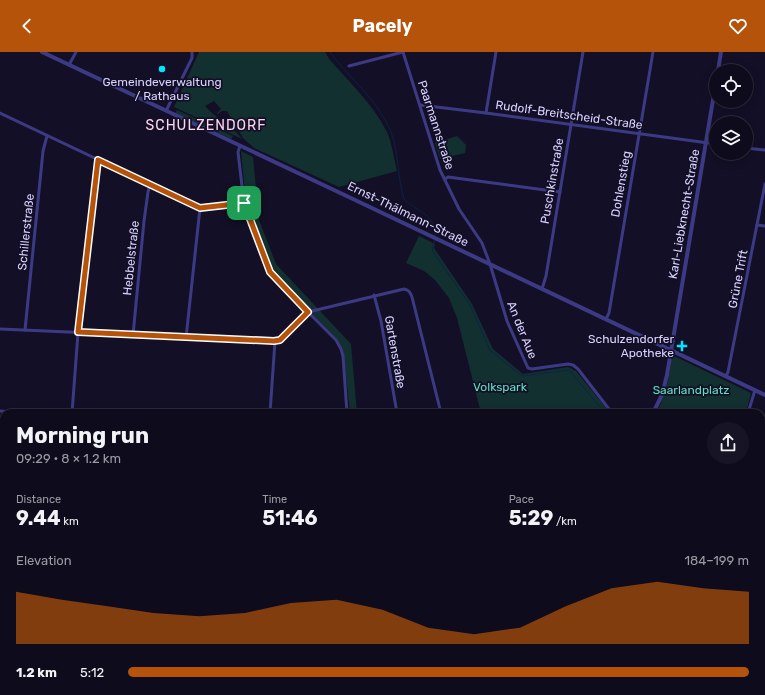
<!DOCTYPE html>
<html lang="en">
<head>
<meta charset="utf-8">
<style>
  body { margin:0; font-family:Rubik,sans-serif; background:#171425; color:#f1f3f6; height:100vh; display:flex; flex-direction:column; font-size:15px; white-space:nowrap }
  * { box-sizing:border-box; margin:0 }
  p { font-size:13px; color:#9b9ba3 }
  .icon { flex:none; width:22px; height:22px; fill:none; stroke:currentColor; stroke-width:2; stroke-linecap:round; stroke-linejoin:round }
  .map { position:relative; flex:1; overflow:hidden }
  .panel { position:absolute; left:0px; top:357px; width:765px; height:286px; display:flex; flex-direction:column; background:#0e0b1c; border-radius:12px 12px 0 0; box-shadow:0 2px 10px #0003,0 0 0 1px #2e2b3b }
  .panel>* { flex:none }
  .fabs { position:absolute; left:709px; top:12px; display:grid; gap:8px }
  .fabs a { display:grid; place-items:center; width:44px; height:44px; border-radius:50%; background:#0e0b1c; box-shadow:0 2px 10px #0003,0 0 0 1px #2e2b3b; font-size:20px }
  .pin { position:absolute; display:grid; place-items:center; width:34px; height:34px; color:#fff; margin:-17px; border-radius:8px; box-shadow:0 2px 6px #0006 }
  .round { display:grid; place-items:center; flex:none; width:42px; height:42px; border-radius:21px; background:#171425 }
  .overview { display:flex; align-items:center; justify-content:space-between; height:68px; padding:0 16px }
  h1 { font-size:22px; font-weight:700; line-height:30px }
  .metrics { display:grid; grid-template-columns:repeat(3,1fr); gap:6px; height:68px; padding:4px 16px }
  .metrics div { display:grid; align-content:center }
  .metrics b { font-size:20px; font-weight:700 }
  .metrics small { font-size:11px; font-weight:400 }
  .metrics p { font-size:11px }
  .chart { height:112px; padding:8px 16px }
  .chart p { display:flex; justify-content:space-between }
  .chart svg { width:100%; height:72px; margin-top:4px; fill:#b45309; opacity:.7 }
  ul { padding:0 16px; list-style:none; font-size:13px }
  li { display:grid; grid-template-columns:64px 48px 1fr; align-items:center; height:30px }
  li i { height:10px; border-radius:5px; background:#b45309 }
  header { display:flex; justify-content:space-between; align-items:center; height:52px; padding:0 16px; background:#b45309; color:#fff; font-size:18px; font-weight:700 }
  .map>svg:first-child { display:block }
</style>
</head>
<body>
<header><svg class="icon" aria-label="back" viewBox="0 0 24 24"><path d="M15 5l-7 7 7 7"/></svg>Pacely<svg class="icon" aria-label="heart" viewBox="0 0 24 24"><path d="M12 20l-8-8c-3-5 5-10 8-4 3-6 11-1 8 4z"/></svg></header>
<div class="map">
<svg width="765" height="643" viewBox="0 0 765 643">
  <rect width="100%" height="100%" fill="#130f26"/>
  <g fill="#12302f">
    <path d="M199,0H325L330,8C350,31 373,52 387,80C392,92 394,106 397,119L339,135L254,96L243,86L227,59H222L218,62L217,61L221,57L214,49L205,54C216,67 232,73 242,87L174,55Z"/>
    <path d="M177,58L233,84L231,87L175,61Z"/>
    <path d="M457,84L466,93L465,101L440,107L435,91Z"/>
    <path d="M241,99L253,105L259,168L276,212L351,292L357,361H350L343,298L336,286L277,226L267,211L246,151Z"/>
    <path d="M419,184L435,192L434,196L472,252L493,297L523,322L568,315L576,319L610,361H481L457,266L449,246L435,228L424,219L406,211Z"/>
    <path d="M672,303L751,341L747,357L733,361H656C667,343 669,324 672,303Z"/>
    <path d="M765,594V643H726L727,639H761V603H763Z"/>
    <path d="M4,602V639H496L494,643H0V605Z"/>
    <path d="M499,639H612L616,643H498Z"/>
  </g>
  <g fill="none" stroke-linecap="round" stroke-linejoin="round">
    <g stroke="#0c2248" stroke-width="1">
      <path d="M330,0C351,29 376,45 391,80C399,101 397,125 404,147L406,149C420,161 435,162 435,184"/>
      <path d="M435,187L432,196L433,200L470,253L490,298L522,324L569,318L605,361"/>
      <path d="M761,407H765"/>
      <path d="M18,643L30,639"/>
      <path d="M496,643L497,639"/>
    </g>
    <g stroke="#3d3a85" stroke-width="3">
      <path d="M403,0L440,118L459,157L482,191L490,212L507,269L528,316L532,317L568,312L573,313L578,317L612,361"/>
      <path d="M69,13L76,0"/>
      <path d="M349,14L403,0"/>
      <path d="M420,53L486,61L716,92"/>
      <path d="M166,59L192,6V0"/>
      <path d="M0,61L200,156L244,151"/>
      <path d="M486,61L496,0"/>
      <path d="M240,94L238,100L244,151L267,215L279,231L336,288L341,297L343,304L347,361"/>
      <path d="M746,96L765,98"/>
      <path d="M445,127L448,125L560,140"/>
      <path d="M757,173L765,174"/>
      <path d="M542,237L546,224L583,0"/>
      <path d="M374,243L381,269L397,361"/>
      <path d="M308,260L404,237C409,238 410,240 412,245L441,361"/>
      <path d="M606,267L609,261L653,0"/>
      <path d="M0,277L275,289L279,288L283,285L308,260"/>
      <path d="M25,278L43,99L47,84"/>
      <path d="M133,283L144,169L148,140L150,133"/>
      <path d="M186,286L200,156"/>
      <path d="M726,324L728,320L765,132"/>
      <path d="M0,359L25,361"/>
      <path d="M72,361L78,281L98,108"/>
      <path d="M270,361L275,289"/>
      <path d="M748,361L755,338"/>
      <path d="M761,486L765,487"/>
      <path d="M0,536H4"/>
      <path d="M761,562H765"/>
      <path d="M0,600L4,596"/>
      <path d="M578,639L583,643"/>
      <path d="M535,643L537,639"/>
      <path d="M702,643L703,639"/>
    </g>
    <g stroke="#3d3a85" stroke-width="4">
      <path d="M42,0L334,138L765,343"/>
      <path d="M718,19L721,0"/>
      <path d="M653,361L662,343L667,323L716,30"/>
      <path d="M0,446H4"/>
    </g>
  </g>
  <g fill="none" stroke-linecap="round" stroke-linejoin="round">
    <defs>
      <path id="route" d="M98,108L200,156L244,151L270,220L308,260L280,288L274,289L78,280Z"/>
    </defs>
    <use href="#route" stroke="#fff" stroke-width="8"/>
    <use href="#route" stroke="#b45309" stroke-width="5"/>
  </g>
  <g fill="#00e5ff" stroke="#130f26" stroke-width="1.5">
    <circle cx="162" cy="17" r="4"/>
    <path d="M680 288h4v4h4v4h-4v4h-4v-4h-4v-4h4z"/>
  </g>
  <g text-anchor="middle" stroke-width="3.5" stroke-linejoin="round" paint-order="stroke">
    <g font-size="12" fill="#d9d4ff" stroke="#130f26">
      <text x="162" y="34">Gemeindeverwaltung<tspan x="162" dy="14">/ Rathaus</tspan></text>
      <text x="674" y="291" text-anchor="end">Schulzendorfer<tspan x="674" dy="14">Apotheke</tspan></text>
    </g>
    <g font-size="12" fill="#d9d4ff" stroke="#130f26">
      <text transform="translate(569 63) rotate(8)" y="4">Rudolf-Breitscheid-Straße</text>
      <text transform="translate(436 73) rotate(72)" y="4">Paarmannstraße</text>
      <text transform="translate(552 129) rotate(-80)" y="4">Puschkinstraße</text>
      <text transform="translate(621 132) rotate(-80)" y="4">Dohlenstieg</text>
      <text transform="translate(408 162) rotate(26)" y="4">Ernst-Thälmann-Straße</text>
      <text transform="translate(684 162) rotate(-80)" y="4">Karl-Liebknecht-Straße</text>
      <text transform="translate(26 180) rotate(-84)" y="4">Schillerstraße</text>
      <text transform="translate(131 206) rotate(-84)" y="4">Hebbelstraße</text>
      <text transform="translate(738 227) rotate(-79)" y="4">Grüne Trift</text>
      <text transform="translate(522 278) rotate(68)" y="4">An der Aue</text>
      <text transform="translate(395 300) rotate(80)" y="4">Gartenstraße</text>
    </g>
    <g font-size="12" fill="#5fe0c0" stroke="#130f26">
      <text x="500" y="339">Volkspark</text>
      <text x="691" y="342">Saarlandplatz</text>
    </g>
    <g font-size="14" letter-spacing="1" fill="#ffd6f0" stroke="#130f26">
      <text x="206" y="78">SCHULZENDORF</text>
    </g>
  </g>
</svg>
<div class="fabs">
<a><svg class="icon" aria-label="locate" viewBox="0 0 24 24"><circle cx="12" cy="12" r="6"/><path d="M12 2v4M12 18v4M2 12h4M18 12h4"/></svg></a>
<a><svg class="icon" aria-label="layers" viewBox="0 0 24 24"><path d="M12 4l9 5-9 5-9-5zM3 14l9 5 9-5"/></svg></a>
</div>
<div class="pin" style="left:244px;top:151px;background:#1e9e55"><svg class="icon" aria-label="arrive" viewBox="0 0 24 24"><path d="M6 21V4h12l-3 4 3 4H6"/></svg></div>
<section class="panel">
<div class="overview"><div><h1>Morning run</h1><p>09:29 · 8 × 1.2 km</p></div><a class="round"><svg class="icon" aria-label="share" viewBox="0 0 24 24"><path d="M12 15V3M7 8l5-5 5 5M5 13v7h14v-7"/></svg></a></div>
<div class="metrics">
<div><p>Distance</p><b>9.44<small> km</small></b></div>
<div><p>Time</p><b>51:46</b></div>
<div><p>Pace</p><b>5:29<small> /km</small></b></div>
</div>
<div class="chart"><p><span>Elevation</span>184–199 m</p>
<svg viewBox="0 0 160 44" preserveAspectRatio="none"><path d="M0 44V12L10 17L20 21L30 25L40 27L50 25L60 19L70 17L80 23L90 34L100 38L110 34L120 21L130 10L140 6L150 10L160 12V44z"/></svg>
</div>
<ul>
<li><b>1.2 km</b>5:12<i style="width:100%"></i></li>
</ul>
</section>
</div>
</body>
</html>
